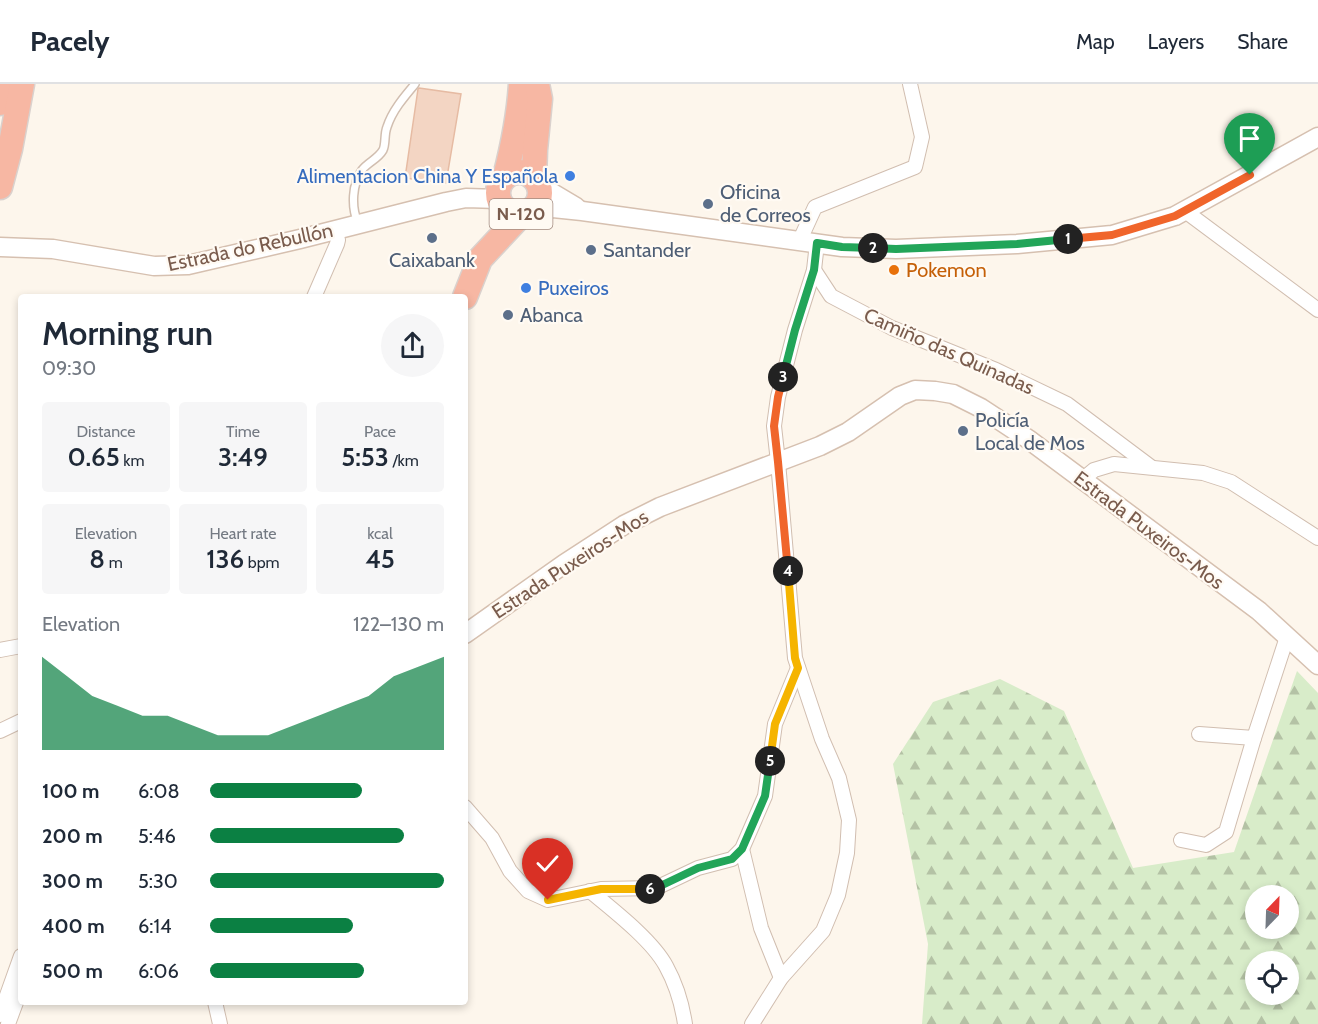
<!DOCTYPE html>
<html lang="en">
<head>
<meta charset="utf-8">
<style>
  body { margin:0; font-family:Cabin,sans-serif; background:#f6f6f7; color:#1f2937; height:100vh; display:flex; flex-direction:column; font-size:22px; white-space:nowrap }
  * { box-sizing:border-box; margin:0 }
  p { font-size:20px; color:#747a83 }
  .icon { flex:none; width:33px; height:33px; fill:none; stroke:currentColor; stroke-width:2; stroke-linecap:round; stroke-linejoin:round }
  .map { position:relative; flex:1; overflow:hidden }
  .details { position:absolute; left:18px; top:210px; width:450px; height:711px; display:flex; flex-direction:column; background:#fff; border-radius:6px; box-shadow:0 3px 9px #0003 }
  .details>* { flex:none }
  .needle { width:39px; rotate:23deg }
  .controls { position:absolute; left:1245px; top:801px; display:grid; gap:12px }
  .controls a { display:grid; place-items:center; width:54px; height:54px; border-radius:50%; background:#fff; box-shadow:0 3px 9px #0003; font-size:30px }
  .pin { position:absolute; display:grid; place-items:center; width:51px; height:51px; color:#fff; margin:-62px -26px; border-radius:50% 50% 50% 0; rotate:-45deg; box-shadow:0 0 6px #0007 }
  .pin .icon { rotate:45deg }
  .km { position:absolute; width:30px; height:30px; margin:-15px; border-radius:50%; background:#222; color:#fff; font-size:16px; line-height:30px; text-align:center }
  .round { display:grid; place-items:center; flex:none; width:63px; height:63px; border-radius:32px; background:#f6f6f7 }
  .head { display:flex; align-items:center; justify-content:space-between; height:102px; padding:0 24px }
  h1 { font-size:33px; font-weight:600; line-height:45px }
  .metrics { display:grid; grid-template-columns:repeat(3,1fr); gap:9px; height:102px; padding:6px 24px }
  .metrics div { display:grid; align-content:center; border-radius:6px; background:#f6f6f7; text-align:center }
  .metrics b { font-size:26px; font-weight:600 }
  .metrics small { font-size:16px; font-weight:400 }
  .metrics p { font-size:16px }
  .chart { height:168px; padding:12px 24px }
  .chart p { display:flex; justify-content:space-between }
  .chart svg { width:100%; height:108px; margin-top:6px; fill:#0b8043; opacity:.7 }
  ul { padding:0 24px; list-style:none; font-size:20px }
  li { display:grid; grid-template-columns:96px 72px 1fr; align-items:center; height:45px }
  li i { height:15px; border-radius:8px; background:#0b8043 }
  header { display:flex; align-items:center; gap:36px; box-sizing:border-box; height:84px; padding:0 30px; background:#fff; border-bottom:2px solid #e0e1e3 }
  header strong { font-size:28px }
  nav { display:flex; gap:33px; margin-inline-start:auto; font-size:21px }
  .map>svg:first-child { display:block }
</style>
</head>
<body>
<header>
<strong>Pacely</strong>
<nav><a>Map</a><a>Layers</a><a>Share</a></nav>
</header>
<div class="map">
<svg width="1318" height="940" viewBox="0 0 1318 940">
  <defs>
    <pattern id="forest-firs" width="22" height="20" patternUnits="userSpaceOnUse" patternTransform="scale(1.5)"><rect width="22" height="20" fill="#d8ecc9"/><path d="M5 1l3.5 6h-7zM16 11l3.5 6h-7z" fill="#b4c2a5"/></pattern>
  </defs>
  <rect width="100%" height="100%" fill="#fdf6ec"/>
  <path fill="url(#forest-firs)" fill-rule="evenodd" d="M1297,587L1318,609V940H922L928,860L893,680L933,618L1000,595L1064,627L1133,784L1234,768ZM1256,812H1288V844H1256ZM1256,878H1288V910H1256Z"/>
  <path fill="#f3d5c3" stroke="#e6bba3" stroke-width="1.5" d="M419,4L461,10L446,99L405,94L418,5Z"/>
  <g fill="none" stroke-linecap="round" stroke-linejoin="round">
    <defs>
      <path id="lane" d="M358,139C351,123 352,100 362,86C368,78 378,75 383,66C386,60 384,50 387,43C392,27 404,13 415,0"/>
      <g id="street">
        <path d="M1185,127L1318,226"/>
        <path d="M800,156L815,123L915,83L922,53L910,0"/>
        <path d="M814,186L831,212L892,244L996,286L1067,320L1151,383"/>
        <path d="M314,213L337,160L338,156L335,146"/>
        <path d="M1082,396L1094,386L1114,380L1203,389L1231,398L1318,454"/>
        <path d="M0,566L21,562"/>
        <path d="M0,647L21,637"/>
        <path d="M1199,650L1254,654"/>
        <path d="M465,723L492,754L510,787L528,807L548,816L601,805L656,804L698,784L732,775L742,765L765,712L775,640L798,584"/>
        <path d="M1181,756L1206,761L1226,748L1254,654L1287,553"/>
        <path d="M742,765L761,844L781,894"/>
        <path d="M590,807C613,826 652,856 666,882C676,900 682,920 685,940"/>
        <path d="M215,918L220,940"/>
        <path d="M0,931L21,872"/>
        <path d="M8,940L21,905"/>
        <path d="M752,940L781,894L823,847L838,811L847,769L849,736L839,694L822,655L795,574L778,378L774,342L778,313L795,246L814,186L817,159"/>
      </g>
      <g id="secondary">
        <path d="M539,101L576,123"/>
        <path d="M532,126L553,124L582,127L842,163L896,165L1017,160L1112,151L1175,132L1318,53"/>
        <path d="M0,163L53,165L154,182L188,181L300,155L446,118L466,114L498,115"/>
        <path d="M465,550L564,480L624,441L660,423L820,362L848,348L900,312L915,306L935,307L953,310L981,324L1028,355L1259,527L1318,581"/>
      </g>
      <g id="highway">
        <path d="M0,19L3,0"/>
        <circle cx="519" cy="109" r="21"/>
        <path d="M505,93C513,62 519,32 521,0"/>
        <path d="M534,94L535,66L540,15L537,0"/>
        <path d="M0,103L10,65L22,0"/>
        <path d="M465,213L480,175L522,130"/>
      </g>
    </defs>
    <use href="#lane" stroke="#d1beb0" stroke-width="10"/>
    <use href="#street" stroke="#d1beb0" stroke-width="16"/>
    <use href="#secondary" stroke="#d6c0b0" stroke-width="21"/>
    <use href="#highway" stroke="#dad1cd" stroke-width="27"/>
    <use href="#lane" stroke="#fff" stroke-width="7"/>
    <use href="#street" stroke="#fff" stroke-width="14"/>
    <use href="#secondary" stroke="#fff" stroke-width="18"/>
    <use href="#highway" stroke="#f7b7a3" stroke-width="24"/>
  </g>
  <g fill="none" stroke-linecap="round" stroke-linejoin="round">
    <defs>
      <path id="split-1" d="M1068,155L1112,151L1175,132L1250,91"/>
      <path id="split-2" d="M873,164L896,165L1017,160L1068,155"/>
      <path id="split-3" d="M783,293L795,246L814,186L817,159L842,163L873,164"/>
      <path id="split-4" d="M783,293L778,313L774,342L778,378L788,487"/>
      <path id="split-5" d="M770,677L775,640L798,584L795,574L788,487"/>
      <path id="split-6" d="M650,805L656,804L698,784L732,775L742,765L765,712L770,677"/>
      <path id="split-7" d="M548,816L601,805H650"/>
    </defs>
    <use href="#split-1" stroke="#fff" stroke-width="12"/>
    <use href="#split-2" stroke="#fff" stroke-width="12"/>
    <use href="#split-3" stroke="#fff" stroke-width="12"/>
    <use href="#split-4" stroke="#fff" stroke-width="12"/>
    <use href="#split-5" stroke="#fff" stroke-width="12"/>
    <use href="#split-6" stroke="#fff" stroke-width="12"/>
    <use href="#split-7" stroke="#fff" stroke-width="12"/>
    <use href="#split-1" stroke="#f0652b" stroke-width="8"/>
    <use href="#split-2" stroke="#22a559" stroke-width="8"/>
    <use href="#split-3" stroke="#22a559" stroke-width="8"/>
    <use href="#split-4" stroke="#f0652b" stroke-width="8"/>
    <use href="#split-5" stroke="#f5b400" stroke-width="8"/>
    <use href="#split-6" stroke="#22a559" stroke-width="8"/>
    <use href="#split-7" stroke="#f5b400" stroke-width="8"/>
  </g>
  <g fill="#3f7fe0" stroke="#fffaf3" stroke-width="2">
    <circle cx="570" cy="92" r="6"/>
    <circle cx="526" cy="204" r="6"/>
  </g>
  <g fill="#5c6f8a" stroke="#fffaf3" stroke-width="2">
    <circle cx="708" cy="120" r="6"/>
    <circle cx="432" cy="154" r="6"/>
    <circle cx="591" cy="166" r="6"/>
    <circle cx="508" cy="231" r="6"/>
    <circle cx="963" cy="347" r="6"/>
  </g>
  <circle fill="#e8710a" stroke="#fffaf3" stroke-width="2" cx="894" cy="186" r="6"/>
  <g text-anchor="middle" stroke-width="4.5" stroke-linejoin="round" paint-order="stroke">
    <rect fill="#fffaf3" stroke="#a28b7f" stroke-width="1.5" x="489.5" y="115" width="63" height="30" rx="4.5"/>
    <g font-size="18" font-weight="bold" fill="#7a5c4d">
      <text x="521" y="136">N-120</text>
    </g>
    <g font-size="20" fill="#366cbe" stroke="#fffaf3" text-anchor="end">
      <text x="558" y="99">Alimentacion China Y Española</text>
      <text x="538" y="211" text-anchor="start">Puxeiros</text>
    </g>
    <g font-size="20" fill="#4e5e75" stroke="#fffaf3" text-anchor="start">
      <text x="720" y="115">Oficina<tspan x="720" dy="23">de Correos</tspan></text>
      <text x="603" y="173">Santander</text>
      <text x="432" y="183" text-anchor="middle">Caixabank</text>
      <text x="520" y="238">Abanca</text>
      <text x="975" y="343">Policía<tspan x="975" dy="23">Local de Mos</tspan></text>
    </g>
    <g font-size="20" fill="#7a5c4d" stroke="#fffaf3">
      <text transform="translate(250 163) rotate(-12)" y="7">Estrada do Rebullón</text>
      <text transform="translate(949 267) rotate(24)" y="7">Camiño das Quinadas</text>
      <text transform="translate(1149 446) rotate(37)" y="7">Estrada Puxeiros-Mos</text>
      <text transform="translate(570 480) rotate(-33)" y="7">Estrada Puxeiros-Mos</text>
    </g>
    <g font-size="20" fill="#c56008" stroke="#fffaf3" text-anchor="start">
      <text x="906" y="193">Pokemon</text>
    </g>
  </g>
</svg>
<div class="controls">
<a><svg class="needle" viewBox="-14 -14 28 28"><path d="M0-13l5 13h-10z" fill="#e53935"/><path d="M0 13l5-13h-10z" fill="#747a83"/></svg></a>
<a><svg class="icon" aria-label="locate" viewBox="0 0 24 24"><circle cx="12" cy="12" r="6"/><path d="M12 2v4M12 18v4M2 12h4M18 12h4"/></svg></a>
</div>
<div class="pin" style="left:1250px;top:91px;background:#1e9e55"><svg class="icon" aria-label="arrive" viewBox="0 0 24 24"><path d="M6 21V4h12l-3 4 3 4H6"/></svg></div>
<div class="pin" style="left:548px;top:816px;background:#d93025"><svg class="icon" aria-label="check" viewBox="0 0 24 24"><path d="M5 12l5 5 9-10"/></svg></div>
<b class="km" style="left:1068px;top:155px">1</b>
<b class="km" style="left:873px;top:164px">2</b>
<b class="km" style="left:783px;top:293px">3</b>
<b class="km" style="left:788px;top:487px">4</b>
<b class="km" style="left:770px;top:677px">5</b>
<b class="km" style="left:650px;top:805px">6</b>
<section class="details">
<div class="head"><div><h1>Morning run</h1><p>09:30</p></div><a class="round"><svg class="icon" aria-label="share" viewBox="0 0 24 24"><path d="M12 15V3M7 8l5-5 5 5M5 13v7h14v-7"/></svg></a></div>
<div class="metrics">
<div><p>Distance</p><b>0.65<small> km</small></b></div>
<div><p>Time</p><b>3:49</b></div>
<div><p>Pace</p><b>5:53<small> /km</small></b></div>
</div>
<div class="metrics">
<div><p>Elevation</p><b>8<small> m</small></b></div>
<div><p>Heart rate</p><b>136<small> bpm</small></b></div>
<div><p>kcal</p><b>45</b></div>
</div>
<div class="chart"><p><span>Elevation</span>122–130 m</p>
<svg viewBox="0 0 160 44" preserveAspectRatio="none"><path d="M0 44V6L10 14L20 22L30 26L40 30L50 30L60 34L70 38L80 38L90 38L100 34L110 30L120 26L130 22L140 14L150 10L160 6V44z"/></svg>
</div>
<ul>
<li><b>100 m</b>6:08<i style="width:65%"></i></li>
<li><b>200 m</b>5:46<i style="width:83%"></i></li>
<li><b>300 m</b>5:30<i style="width:100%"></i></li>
<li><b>400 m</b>6:14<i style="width:61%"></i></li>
<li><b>500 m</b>6:06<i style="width:66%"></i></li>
</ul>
</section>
</div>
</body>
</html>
